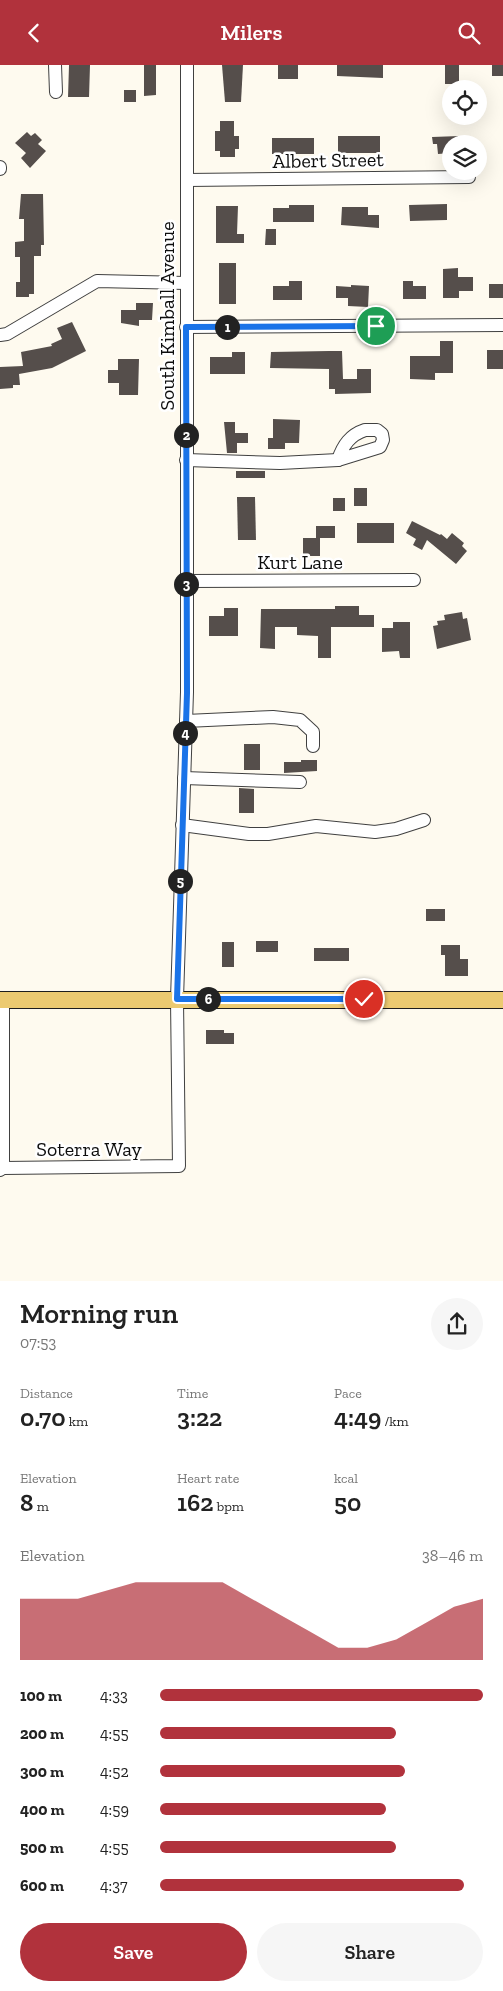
<!DOCTYPE html>
<html lang="en">
<head>
<meta charset="utf-8">
<style>
  body { margin:0; font-family:"Zilla Slab",serif; background:#f6f6f6; color:#222; height:100vh; display:flex; flex-direction:column; font-size:19px; white-space:nowrap }
  * { box-sizing:border-box; margin:0 }
  p { font-size:16px; color:#767676 }
  .icon { flex:none; width:28px; height:28px; fill:none; stroke:currentColor; stroke-width:2; stroke-linecap:round; stroke-linejoin:round }
  .map { position:relative; height:1216px; overflow:hidden }
  .drawer { display:flex; flex-direction:column; background:#fff; flex:1 }
  .drawer>* { flex:none }
  .tools { position:absolute; left:442px; top:15px; display:grid; gap:10px }
  .tools a { display:grid; place-items:center; width:45px; height:45px; border-radius:50%; background:#fff; box-shadow:0 5px 20px #0002; font-size:25px }
  .pin { position:absolute; display:grid; place-items:center; width:42px; height:42px; color:#fff; margin:-21px; border:2px solid #fff; border-radius:50%; box-shadow:0 1px 5px #0007 }
  .km { position:absolute; width:25px; height:25px; margin:-12px; border-radius:50%; background:#222; color:#fff; font-size:14px; line-height:25px; text-align:center }
  .round { display:grid; place-items:center; flex:none; width:52px; height:52px; border-radius:26px; background:#f6f6f6 }
  .overview { display:flex; align-items:center; justify-content:space-between; height:85px; padding:0 20px }
  h1 { font-size:28px; font-weight:600; line-height:38px }
  .stats { display:grid; grid-template-columns:repeat(3,1fr); gap:8px; height:85px; padding:5px 20px }
  .stats div { display:grid; align-content:center }
  .stats b { font-size:25px; font-weight:600 }
  .stats small { font-size:14px; font-weight:400 }
  .stats p { font-size:14px }
  .chart { height:140px; padding:10px 20px }
  .chart p { display:flex; justify-content:space-between }
  .chart svg { width:100%; height:90px; margin-top:5px; fill:#b1323c; opacity:.7 }
  .action { display:flex; gap:10px; margin-top:auto; padding:10px 20px }
  .action a { flex:1; height:58px; border-radius:30px; background:#b1323c; color:#fff; font-size:20px; font-weight:600; line-height:58px; text-align:center }
  .action a+a { background:#f6f6f6; color:#222 }
  ul { padding:0 20px; list-style:none; font-size:16px }
  li { display:grid; grid-template-columns:80px 60px 1fr; align-items:center; height:38px }
  li i { height:12px; border-radius:6px; background:#b1323c }
  header { display:flex; justify-content:space-between; align-items:center; height:65px; padding:0 20px; background:#b1323c; color:#fff; font-size:22px; font-weight:600 }
  .map>svg:first-child { display:block }
</style>
</head>
<body>
<header><svg class="icon" aria-label="back" viewBox="0 0 24 24"><path d="M15 5l-7 7 7 7"/></svg>Milers<svg class="icon" aria-label="search" viewBox="0 0 24 24"><circle cx="10" cy="10" r="6"/><path d="M15 15l6 6"/></svg></header>
<div class="map">
<svg width="503" height="1216" viewBox="0 0 503 1216">
  <rect width="100%" height="100%" fill="#fefaef"/>
  <g fill="#554e4b">
    <path d="M69,0H90L89,32H68Z"/>
    <path d="M144,0H156V30L144,31Z"/>
    <path d="M222,0H243L241,37H225Z"/>
    <rect x="278" y="0" width="20" height="14"/>
    <path d="M337,0H383V13L337,11Z"/>
    <rect x="445" y="0" width="14" height="19"/>
    <rect x="492" y="0" width="11" height="11"/>
    <rect x="124" y="25" width="12" height="12"/>
    <path d="M220,56H234V71H239V84H235V92H220V86H215V66H220Z"/>
    <path d="M27,67L31,71L35,68L42,75L38,79L46,86L30,103L21,93L26,88L15,78Z"/>
    <rect x="338" y="71" width="42" height="17"/>
    <path d="M460,71V79H451V88L438,89L437,79H433L432,72Z"/>
    <rect x="272" y="73" width="42" height="16"/>
    <path d="M21,129H43L44,180H41V191H34V229H29V232H16V217H20V192H15V177L24,176V154H19Z"/>
    <path d="M447,139V155L410,156L409,140Z"/>
    <path d="M289,140H314V157H273V143H289Z"/>
    <path d="M216,141H238L237,169H244V178H216Z"/>
    <path d="M342,142H368V150H379V163L341,160Z"/>
    <path d="M266,164H276V180H265Z"/>
    <rect x="219" y="198" width="17" height="41"/>
    <path d="M458,203V212H473V226H459V233H443V204Z"/>
    <path d="M289,216H302V235H273V221H289Z"/>
    <path d="M403,216H413V221H426V234H403Z"/>
    <rect x="489" y="219" width="14" height="14"/>
    <path d="M351,220L369,221L368,242L348,241V233H336V221L351,222Z"/>
    <path d="M136,238H153L152,255H139V261L121,258V245H136Z"/>
    <path d="M72,257L86,286L52,303L19,309L20,320H13V323L0,324V302L23,301L21,287L52,281L51,279L62,274L57,263Z"/>
    <path d="M440,276H453V308H435V315L410,314V291H440Z"/>
    <rect x="487" y="285" width="16" height="19"/>
    <path d="M329,286H342L343,314H357V304H371V328L335,329V324H329V304L270,303L271,287Z"/>
    <path d="M232,287H245V309H210V292H232Z"/>
    <path d="M118,294H139L138,330H119V318H108V305H118Z"/>
    <path d="M273,354L300,355L299,378H285V384H268V373H273Z"/>
    <path d="M224,357H235V368H248V378H237V388H227Z"/>
    <rect x="236" y="406" width="29" height="7"/>
    <rect x="354" y="423" width="13" height="18"/>
    <path d="M237,432H255L256,475H238Z"/>
    <rect x="333" y="433" width="12" height="13"/>
    <path d="M412,456L440,470L441,469L447,474L452,468L464,478L462,481L467,486L456,499L427,475L422,485L413,480L416,474L406,468Z"/>
    <rect x="357" y="458" width="37" height="20"/>
    <path d="M316,461H335V473H320V491H303V473H316Z"/>
    <path d="M335,541H359V550H374V562H331V593H318V571L297,570V562H275V584L260,583L261,544H335Z"/>
    <path d="M224,543H238V571H209V551H224Z"/>
    <path d="M462,547L463,554L467,553L471,575L437,584L433,561L438,560L437,556L445,555L444,550Z"/>
    <path d="M393,557H410V593H400L399,586L382,587V563H393Z"/>
    <rect x="244" y="679" width="16" height="26"/>
    <path d="M301,695H317V706L284,708V697H301Z"/>
    <path d="M239,723L254,724V748H239Z"/>
    <rect x="426" y="844" width="19" height="12"/>
    <rect x="256" y="876" width="22" height="11"/>
    <rect x="222" y="877" width="12" height="25"/>
    <path d="M441,880H460V894H468V911H445V890H441Z"/>
    <rect x="314" y="883" width="35" height="13"/>
    <path d="M206,965H224V968H234V979H206Z"/>
  </g>
  <g fill="none" stroke-linecap="round" stroke-linejoin="round">
    <defs>
      <g id="minor">
        <path d="M55,0L56,27"/>
        <path d="M0,104V102"/>
        <path d="M187,115L469,112"/>
        <path d="M186,262L503,260"/>
        <path d="M0,270L7,269L97,216L186,218"/>
        <path d="M365,365H377L382,369L383,375L380,382L338,395C343,380 350,370 365,365Z"/>
        <path d="M186,395L280,398L338,395"/>
        <path d="M186,516L414,515"/>
        <path d="M186,656L273,652L300,655L313,667V681"/>
        <path d="M184,713L300,717"/>
        <path d="M182,760L249,769H268L316,761L375,767L396,764L424,755"/>
        <path d="M3,1103V935"/>
        <path d="M0,1105L3,1103L179,1101L177,934L187,627V0"/>
      </g>
      <path id="major" d="M0,935H503"/>
    </defs>
    <use href="#minor" stroke="#404040" stroke-width="14"/>
    <use href="#major" stroke="#1e1e1e" stroke-width="18"/>
    <use href="#minor" stroke="#fff" stroke-width="12"/>
    <use href="#major" stroke="#ecca71" stroke-width="16"/>
  </g>
  <g fill="none" stroke-linecap="round" stroke-linejoin="round">
    <defs>
      <path id="route" d="M364,934H177L187,628L186,262L376,261"/>
    </defs>
    <use href="#route" stroke="#fff" stroke-width="10"/>
    <use href="#route" stroke="#1a73e8" stroke-width="6"/>
  </g>
  <g text-anchor="middle" stroke-width="5" stroke-linejoin="round" paint-order="stroke">
    <g font-size="20" fill="#0d0d0d" stroke="#fff">
      <text transform="translate(328 95) rotate(-1)" y="7">Albert Street</text>
      <text transform="translate(167 251) rotate(-90)" y="7">South Kimball Avenue</text>
      <text x="300" y="504">Kurt Lane</text>
      <text x="89" y="1091">Soterra Way</text>
    </g>
  </g>
</svg>
<div class="tools">
<a><svg class="icon" aria-label="locate" viewBox="0 0 24 24"><circle cx="12" cy="12" r="6"/><path d="M12 2v4M12 18v4M2 12h4M18 12h4"/></svg></a>
<a><svg class="icon" aria-label="layers" viewBox="0 0 24 24"><path d="M12 4l9 5-9 5-9-5zM3 14l9 5 9-5"/></svg></a>
</div>
<div class="pin" style="left:376px;top:261px;background:#1e9e55"><svg class="icon" aria-label="arrive" viewBox="0 0 24 24"><path d="M6 21V4h12l-3 4 3 4H6"/></svg></div>
<div class="pin" style="left:364px;top:934px;background:#d93025"><svg class="icon" aria-label="check" viewBox="0 0 24 24"><path d="M5 12l5 5 9-10"/></svg></div>
<b class="km" style="left:227px;top:262px">1</b>
<b class="km" style="left:186px;top:370px">2</b>
<b class="km" style="left:186px;top:519px">3</b>
<b class="km" style="left:185px;top:668px">4</b>
<b class="km" style="left:180px;top:816px">5</b>
<b class="km" style="left:208px;top:934px">6</b>
</div>
<section class="drawer">
<div class="overview"><div><h1>Morning run</h1><p>07:53</p></div><a class="round"><svg class="icon" aria-label="share" viewBox="0 0 24 24"><path d="M12 15V3M7 8l5-5 5 5M5 13v7h14v-7"/></svg></a></div>
<div class="stats">
<div><p>Distance</p><b>0.70<small> km</small></b></div>
<div><p>Time</p><b>3:22</b></div>
<div><p>Pace</p><b>4:49<small> /km</small></b></div>
</div>
<div class="stats">
<div><p>Elevation</p><b>8<small> m</small></b></div>
<div><p>Heart rate</p><b>162<small> bpm</small></b></div>
<div><p>kcal</p><b>50</b></div>
</div>
<div class="chart"><p><span>Elevation</span>38–46 m</p>
<svg viewBox="0 0 160 44" preserveAspectRatio="none"><path d="M0 44V14L10 14L20 14L30 10L40 6L50 6L60 6L70 6L80 14L90 22L100 30L110 38L120 38L130 34L140 26L150 18L160 14V44z"/></svg>
</div>
<ul>
<li><b>100 m</b>4:33<i style="width:100%"></i></li>
<li><b>200 m</b>4:55<i style="width:73%"></i></li>
<li><b>300 m</b>4:52<i style="width:76%"></i></li>
<li><b>400 m</b>4:59<i style="width:70%"></i></li>
<li><b>500 m</b>4:55<i style="width:73%"></i></li>
<li><b>600 m</b>4:37<i style="width:94%"></i></li>
</ul>
<div class="action"><a>Save</a><a>Share</a></div>
</section>
</body>
</html>
